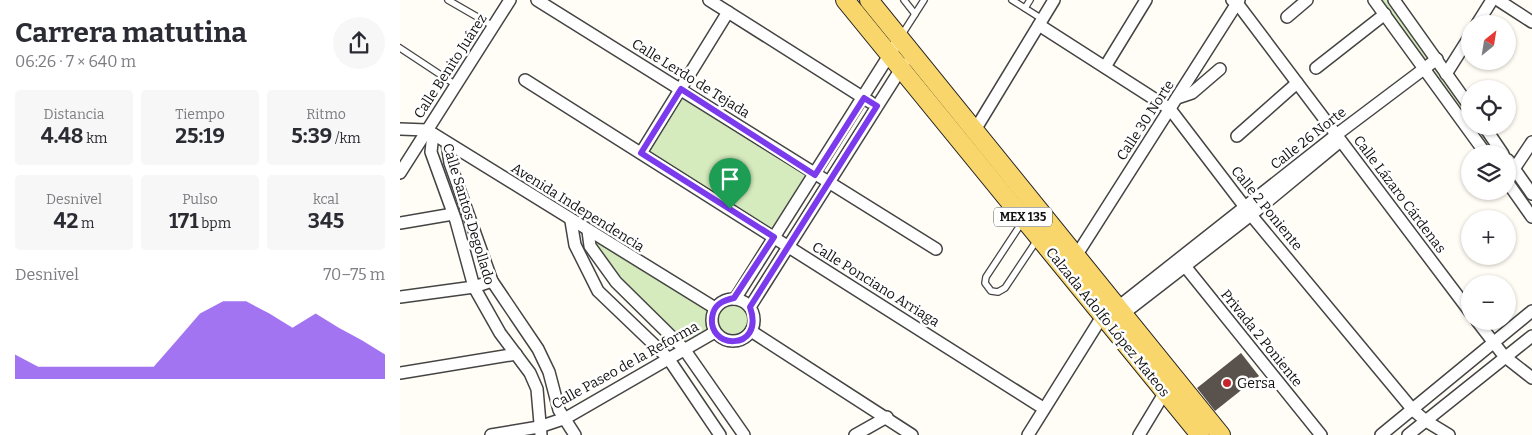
<!DOCTYPE html>
<html lang="es">
<head>
<meta charset="utf-8">
<style>
  body { margin:0; font-family:Bitter,serif; background:#f7f7f7; color:#2b2b33; height:100vh; display:flex; flex-direction:column; font-size:19px; white-space:nowrap }
  * { box-sizing:border-box; margin:0 }
  p { font-size:16px; color:#7c7c81 }
  .icon { flex:none; width:28px; height:28px; fill:none; stroke:currentColor; stroke-width:2; stroke-linecap:round; stroke-linejoin:round }
  .map { position:relative; flex:1; overflow:hidden }
  .side { display:flex; flex-direction:column; background:#fff; width:400px }
  .side>* { flex:none }
  .needle { width:32px; rotate:30deg }
  .controls { position:absolute; left:1061px; top:15px; display:grid; gap:10px }
  .controls a { display:grid; place-items:center; width:55px; height:55px; border-radius:50%; background:#fff; box-shadow:0 1px 4px #0004; font-size:25px }
  .pin { position:absolute; display:grid; place-items:center; width:42px; height:42px; color:#fff; margin:-51px -21px; border-radius:50% 50% 50% 0; rotate:-45deg; box-shadow:0 0 5px #0007 }
  .pin .icon { rotate:45deg }
  .round { display:grid; place-items:center; flex:none; width:52px; height:52px; border-radius:26px; background:#f7f7f7 }
  .overview { display:flex; align-items:center; justify-content:space-between; height:85px; padding:0 15px }
  h1 { font-size:28px; font-weight:700; line-height:38px }
  .stats { display:grid; grid-template-columns:repeat(3,1fr); gap:8px; height:85px; padding:5px 15px }
  .stats div { display:grid; align-content:center; border-radius:5px; background:#f7f7f7; text-align:center }
  .stats b { font-size:21px; font-weight:700 }
  .stats small { font-size:14px; font-weight:400 }
  .stats p { font-size:14px }
  .chart { height:140px; padding:10px 15px }
  .chart p { display:flex; justify-content:space-between }
  .chart svg { width:100%; height:90px; margin-top:5px; fill:#7c3aed; opacity:.7 }
  main { display:flex; flex:1; min-height:0 }
  .map>svg:first-child { display:block }
</style>
</head>
<body>
<main>
<section class="side">
<div class="overview"><div><h1>Carrera matutina</h1><p>06:26 · 7 × 640 m</p></div><a class="round"><svg class="icon" aria-label="share" viewBox="0 0 24 24"><path d="M12 15V3M7 8l5-5 5 5M5 13v7h14v-7"/></svg></a></div>
<div class="stats">
<div><p>Distancia</p><b>4.48<small> km</small></b></div>
<div><p>Tiempo</p><b>25:19</b></div>
<div><p>Ritmo</p><b>5:39<small> /km</small></b></div>
</div>
<div class="stats">
<div><p>Desnivel</p><b>42<small> m</small></b></div>
<div><p>Pulso</p><b>171<small> bpm</small></b></div>
<div><p>kcal</p><b>345</b></div>
</div>
<div class="chart"><p><span>Desnivel</span>70–75 m</p>
<svg viewBox="0 0 160 44" preserveAspectRatio="none"><path d="M0 44V32L10 38L20 38L30 38L40 38L50 38L60 38L70 25L80 12L90 6L100 6L110 12L120 19L130 12L140 19L150 25L160 32V44z"/></svg>
</div>
</section>
<div class="map">
<svg width="1132" height="435" viewBox="0 0 1132 435">
  <rect width="100%" height="100%" fill="#fffdf5"/>
  <g fill="#d5ebbd">
    <path d="M976,0H993L1070,109V126H1082L1102,154H1088Z"/>
    <path d="M281,89L415,175L374,237L241,153Z"/>
    <path d="M191,235L313,308L310,322L312,332L283,348L201,259Z"/>
    <circle cx="333" cy="320" r="20"/>
  </g>
  <path fill="#5a524d" d="M841,353L859,376L815,411L797,388Z"/>
  <g fill="none" stroke-linecap="round" stroke-linejoin="round">
    <defs>
      <g id="service">
        <path d="M48,0L93,26"/>
        <path d="M504,0L515,14"/>
        <path d="M612,0L642,19"/>
        <path d="M625,8L630,0"/>
        <path d="M501,36L524,0"/>
        <path d="M0,48L56,85"/>
        <path d="M623,221L586,277L585,283L591,291L598,292L605,288L637,240"/>
      </g>
      <g id="minor">
        <path d="M137,0L536,249"/>
        <path d="M309,0L470,102"/>
        <path d="M832,0L837,3L1070,312"/>
        <path d="M974,0L1086,154"/>
        <path d="M994,0L1070,107"/>
        <path d="M1098,0L1132,22"/>
        <path d="M887,17L907,0"/>
        <path d="M1077,24L1092,0"/>
        <path d="M639,25L770,109L851,215L1013,410L1026,421L1049,435"/>
        <path d="M705,67L746,0"/>
        <path d="M916,68L985,14"/>
        <path d="M1046,74L1070,36"/>
        <path d="M125,80L643,408"/>
        <path d="M777,98L792,93L820,69"/>
        <path d="M1084,126L1103,154"/>
        <path d="M0,129L27,130L315,308"/>
        <path d="M575,130L654,0"/>
        <path d="M33,134L31,152L56,221L74,287L100,333L130,373L137,389L141,435"/>
        <path d="M837,136L897,83"/>
        <path d="M47,143L50,163L92,281L138,349L149,372L159,410L175,435"/>
        <path d="M241,153L328,12"/>
        <path d="M1108,160L1132,194"/>
        <path d="M1114,169L1132,142"/>
        <path d="M0,173L110,0"/>
        <path d="M1108,183L1132,217"/>
        <path d="M171,221L175,245L198,291L268,358L320,435"/>
        <path d="M0,223L53,214"/>
        <path d="M188,231L190,246L216,282L284,349L344,435"/>
        <path d="M676,256L839,0"/>
        <path d="M780,260L921,435"/>
        <path d="M0,297L74,287L92,281"/>
        <circle cx="333" cy="320" r="21"/>
        <path d="M335,299L500,38"/>
        <path d="M350,307L504,64"/>
        <path d="M718,318L851,215L938,143"/>
        <path d="M1077,321L1104,356L1132,378"/>
        <path d="M351,331L512,435"/>
        <path d="M0,373L116,354"/>
        <path d="M91,435L139,427L166,418L315,332"/>
        <path d="M455,435L487,417"/>
        <path d="M628,435L703,315L718,307L936,135L1037,59"/>
        <path d="M739,435L765,392"/>
        <path d="M981,435L1132,311"/>
        <path d="M1008,435L1132,336"/>
      </g>
      <g id="primary">
        <path d="M445,0L800,435"/>
        <path d="M469,0L821,435"/>
      </g>
    </defs>
    <use href="#service" stroke="#444" stroke-width="8"/>
    <use href="#minor" stroke="#444" stroke-width="14"/>
    <use href="#primary" stroke="#222" stroke-width="20"/>
    <use href="#service" stroke="#fff" stroke-width="5.5"/>
    <use href="#minor" stroke="#fff" stroke-width="11"/>
    <use href="#primary" stroke="#f9d66b" stroke-width="18"/>
  </g>
  <g fill="none" stroke-linecap="round" stroke-linejoin="round">
    <defs>
      <path id="route" d="M281,89L415,175L464,98L477,106L350,307C366,353 303,350 313,313C316,303 325,300 334,298L374,237L241,153Z"/>
    </defs>
    <use href="#route" stroke="#fff" stroke-width="10"/>
    <use href="#route" stroke="#7c3aed" stroke-width="6"/>
  </g>
  <circle fill="#c4262e" stroke="#fff" stroke-width="2" cx="827" cy="383" r="5"/>
  <g text-anchor="middle" stroke-width="5" stroke-linejoin="round" paint-order="stroke">
    <rect fill="#fff" stroke="#585858" stroke-width="1" x="594" y="207.5" width="58" height="19" rx="4"/>
    <g font-size="12" font-weight="bold" fill="#111">
      <text x="623" y="221">MEX 135</text>
    </g>
    <g font-size="14" fill="#111" stroke="#fff">
      <text transform="translate(50 66) rotate(-57)" y="5">Calle Benito Juárez</text>
      <text transform="translate(291 78) rotate(32)" y="5">Calle Lerdo de Tejada</text>
      <text transform="translate(745 120) rotate(-57)" y="5">Calle 30 Norte</text>
      <text transform="translate(908 138) rotate(-38)" y="5">Calle 26 Norte</text>
      <text transform="translate(1000 194) rotate(53)" y="5">Calle Lázaro Cárdenas</text>
      <text transform="translate(178 207) rotate(32)" y="5">Avenida Independencia</text>
      <text transform="translate(867 208) rotate(51)" y="5">Calle 2 Poniente</text>
      <text transform="translate(69 214) rotate(73)" y="5">Calle Santos Degollado</text>
      <text transform="translate(476 284) rotate(32)" y="5">Calle Ponciano Arriaga</text>
      <text transform="translate(708 322) rotate(51)" y="5">Calzada Adolfo López Mateos</text>
      <text transform="translate(862 338) rotate(51)" y="5">Privada 2 Poniente</text>
      <text transform="translate(225 365) rotate(-29)" y="5">Calle Paseo de la Reforma</text>
    </g>
    <g font-size="14" fill="#111" stroke="#fff" text-anchor="start">
      <text x="837" y="388">Gersa</text>
    </g>
  </g>
</svg>
<div class="controls">
<a><svg class="needle" viewBox="-14 -14 28 28"><path d="M0-13l5 13h-10z" fill="#e53935"/><path d="M0 13l5-13h-10z" fill="#7c7c81"/></svg></a>
<a><svg class="icon" aria-label="locate" viewBox="0 0 24 24"><circle cx="12" cy="12" r="6"/><path d="M12 2v4M12 18v4M2 12h4M18 12h4"/></svg></a>
<a><svg class="icon" aria-label="layers" viewBox="0 0 24 24"><path d="M12 4l9 5-9 5-9-5zM3 14l9 5 9-5"/></svg></a>
<a>+</a>
<a>−</a>
</div>
<div class="pin" style="left:330px;top:209px;background:#1e9e55"><svg class="icon" aria-label="arrive" viewBox="0 0 24 24"><path d="M6 21V4h12l-3 4 3 4H6"/></svg></div>
</div>
</main>
</body>
</html>
